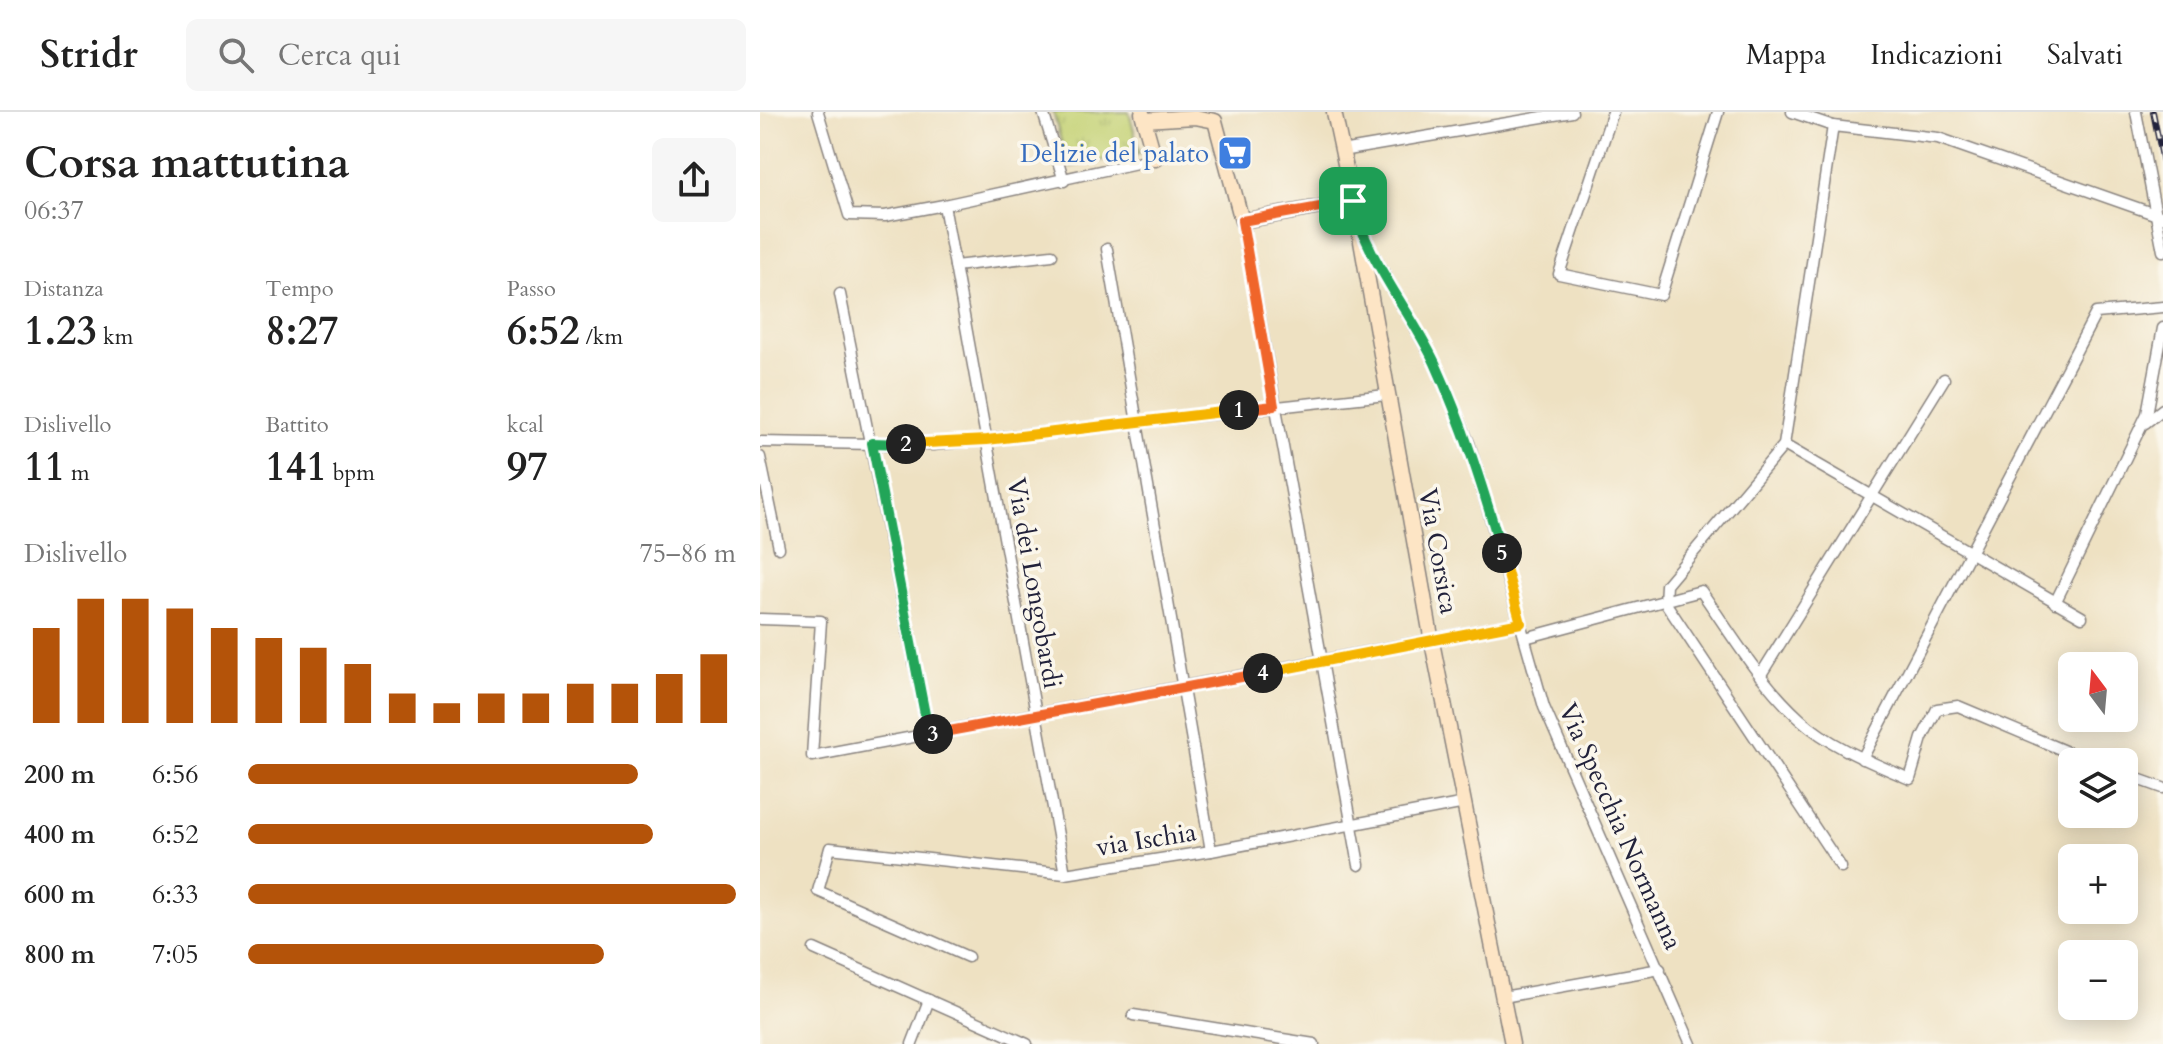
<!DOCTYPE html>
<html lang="it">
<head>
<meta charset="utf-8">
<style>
  body { margin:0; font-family:Cardo,serif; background:#f6f6f6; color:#222; height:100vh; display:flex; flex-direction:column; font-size:30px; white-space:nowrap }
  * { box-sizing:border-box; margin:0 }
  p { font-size:26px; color:#767676 }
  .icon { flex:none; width:44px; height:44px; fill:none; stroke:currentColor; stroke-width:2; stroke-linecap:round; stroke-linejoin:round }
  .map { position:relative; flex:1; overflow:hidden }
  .drawer { display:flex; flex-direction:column; background:#fff; width:760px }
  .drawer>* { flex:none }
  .needle { width:52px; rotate:344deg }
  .buttons { position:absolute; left:1298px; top:540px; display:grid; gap:16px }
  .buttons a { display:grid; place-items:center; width:80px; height:80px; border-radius:12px; background:#fff; box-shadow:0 4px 20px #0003; font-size:40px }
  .pin { position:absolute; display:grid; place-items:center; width:68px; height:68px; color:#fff; margin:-34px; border-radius:16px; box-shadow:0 4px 12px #0006 }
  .km { position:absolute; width:40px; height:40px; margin:-20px; border-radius:50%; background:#222; color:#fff; font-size:22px; line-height:40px; text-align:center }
  .round { display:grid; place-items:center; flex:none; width:84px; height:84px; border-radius:12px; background:#f6f6f6 }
  .head { display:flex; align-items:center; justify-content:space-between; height:136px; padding:0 24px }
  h1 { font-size:44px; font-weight:700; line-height:60px }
  .metrics { display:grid; grid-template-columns:repeat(3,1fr); gap:12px; height:136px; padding:8px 24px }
  .metrics div { display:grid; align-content:center }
  .metrics b { font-size:40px; font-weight:700 }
  .metrics small { font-size:22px; font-weight:400 }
  .metrics p { font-size:22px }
  .chart { height:224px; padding:16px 24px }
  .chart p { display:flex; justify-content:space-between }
  .chart svg { width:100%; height:144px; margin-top:8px; stroke:#b45309; stroke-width:6 }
  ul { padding:0 24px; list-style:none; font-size:26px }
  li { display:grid; grid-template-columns:128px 96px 1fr; align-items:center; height:60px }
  li i { height:20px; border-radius:10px; background:#b45309 }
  header { display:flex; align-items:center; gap:48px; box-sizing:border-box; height:112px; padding:0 40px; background:#fff; border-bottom:2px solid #e0e0e0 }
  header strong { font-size:38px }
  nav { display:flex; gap:44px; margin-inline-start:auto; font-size:28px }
  .search { width:560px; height:72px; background:#f6f6f6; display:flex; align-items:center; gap:20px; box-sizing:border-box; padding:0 28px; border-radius:12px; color:#767676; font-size:30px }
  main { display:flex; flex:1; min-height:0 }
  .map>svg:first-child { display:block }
</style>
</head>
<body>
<header>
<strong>Stridr</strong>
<div class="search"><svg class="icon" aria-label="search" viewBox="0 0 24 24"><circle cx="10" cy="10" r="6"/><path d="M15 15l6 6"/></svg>Cerca qui</div>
<nav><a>Mappa</a><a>Indicazioni</a><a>Salvati</a></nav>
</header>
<main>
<section class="drawer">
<div class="head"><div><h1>Corsa mattutina</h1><p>06:37</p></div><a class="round"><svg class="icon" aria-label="share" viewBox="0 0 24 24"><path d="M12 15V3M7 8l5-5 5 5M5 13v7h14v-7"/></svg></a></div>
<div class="metrics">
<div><p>Distanza</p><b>1.23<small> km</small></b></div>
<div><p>Tempo</p><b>8:27</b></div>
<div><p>Passo</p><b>6:52<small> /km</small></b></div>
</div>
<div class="metrics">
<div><p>Dislivello</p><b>11<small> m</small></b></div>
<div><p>Battito</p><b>141<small> bpm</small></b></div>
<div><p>kcal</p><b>97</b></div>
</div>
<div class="chart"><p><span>Dislivello</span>75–86 m</p>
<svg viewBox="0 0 160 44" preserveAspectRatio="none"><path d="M5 44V15M15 44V6M25 44V6M35 44V9M45 44V15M55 44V18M65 44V21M75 44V26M85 44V35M95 44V38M105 44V35M115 44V35M125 44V32M135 44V32M145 44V29M155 44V23"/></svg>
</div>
<ul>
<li><b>200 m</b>6:56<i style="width:80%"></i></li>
<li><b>400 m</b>6:52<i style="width:83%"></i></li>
<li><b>600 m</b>6:33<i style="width:100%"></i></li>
<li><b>800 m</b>7:05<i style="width:73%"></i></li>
</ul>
</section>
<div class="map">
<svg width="1403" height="932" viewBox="0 0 1403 932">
  <defs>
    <pattern id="park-tufts" width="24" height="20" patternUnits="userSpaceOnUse" patternTransform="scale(2)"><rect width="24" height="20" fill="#c4d275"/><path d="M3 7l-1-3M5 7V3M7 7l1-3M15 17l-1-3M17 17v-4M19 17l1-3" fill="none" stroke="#a8b466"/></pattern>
  </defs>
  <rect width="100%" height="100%" fill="#fbf7ec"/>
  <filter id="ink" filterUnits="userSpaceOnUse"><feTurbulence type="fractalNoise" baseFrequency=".0125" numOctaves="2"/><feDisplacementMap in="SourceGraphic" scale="16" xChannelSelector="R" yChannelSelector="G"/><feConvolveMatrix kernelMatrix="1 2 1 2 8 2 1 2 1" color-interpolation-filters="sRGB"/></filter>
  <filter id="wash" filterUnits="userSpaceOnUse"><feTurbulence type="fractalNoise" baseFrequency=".006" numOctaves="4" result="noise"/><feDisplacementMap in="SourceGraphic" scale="32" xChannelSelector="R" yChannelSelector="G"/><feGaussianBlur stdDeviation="1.8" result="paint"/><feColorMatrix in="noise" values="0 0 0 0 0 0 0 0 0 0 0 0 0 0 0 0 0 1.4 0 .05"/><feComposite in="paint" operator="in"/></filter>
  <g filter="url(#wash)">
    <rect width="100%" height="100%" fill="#eee1c2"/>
    <path fill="url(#park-tufts)" stroke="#737a58" stroke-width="2" d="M293,0H369L380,41L308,55Z"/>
  </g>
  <g filter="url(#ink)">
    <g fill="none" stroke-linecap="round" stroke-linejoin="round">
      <defs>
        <g id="street">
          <path d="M58,0L89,103L125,104L184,93L395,47"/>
          <path d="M283,0L304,69"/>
          <path d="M853,0L799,162L901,183L958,0"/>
          <path d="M1032,0L1073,14L1178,26L1403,105"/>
          <path d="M1376,0L1403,139"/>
          <path d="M1073,14L1024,333L906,473L905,490L1081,755"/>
          <path d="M581,39L812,0"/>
          <path d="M184,93L305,762"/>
          <path d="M482,109L599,753"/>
          <path d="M602,123L674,249L709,331L784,595L931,932"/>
          <path d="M347,137L451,739"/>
          <path d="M195,154L292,143"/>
          <path d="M80,182L169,623"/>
          <path d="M1385,311L1403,297"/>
          <path d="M0,330L173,333L626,283"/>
          <path d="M1024,333L1322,505"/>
          <path d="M0,345L19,436"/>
          <path d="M1295,491L1387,302L1403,216"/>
          <path d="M0,507L61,509L52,644L761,511"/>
          <path d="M765,526L941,479C972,523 1000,571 1040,607C1071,635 1113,651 1150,667L1162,626L1177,597L1198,594L1331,650"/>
          <path d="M1000,564L1184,267"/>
          <path d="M1102,647L1336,201L1403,195"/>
          <path d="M1364,662L1403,676"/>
          <path d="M54,837L267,932"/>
          <path d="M208,845L58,779L70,736L305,762L451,739L705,691"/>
          <path d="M743,885L900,857"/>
          <path d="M373,903L554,932"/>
          <path d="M152,932L169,888"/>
        </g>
        <g id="secondary">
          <path d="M574,0L599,118L672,530L752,932"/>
          <path d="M382,1L395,47"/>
          <path d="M384,8L435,5L455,9L482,109L593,89"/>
        </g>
      </defs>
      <use href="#street" stroke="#88827e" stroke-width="13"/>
      <use href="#secondary" stroke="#88827e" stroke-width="17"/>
      <use href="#street" stroke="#fff" stroke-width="10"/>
      <use href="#secondary" stroke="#fde5c5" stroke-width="14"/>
      <defs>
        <path id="rail" d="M1393,0L1403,50"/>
      </defs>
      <use href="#rail" stroke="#22223b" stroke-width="6"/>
      <use href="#rail" stroke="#fbf7ec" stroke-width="3" stroke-dasharray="9" stroke-linecap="butt"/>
    </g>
  </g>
  <g fill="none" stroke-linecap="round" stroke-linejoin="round" filter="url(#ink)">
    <defs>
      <path id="split-1" d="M479,298L514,294L482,109L593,89"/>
      <path id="split-2" d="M146,332L227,328L479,298"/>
      <path id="split-3" d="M146,332L112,331L169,623L173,622"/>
      <path id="split-4" d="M173,622L503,561"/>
      <path id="split-5" d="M503,561L761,511L742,441"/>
      <path id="split-6" d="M593,89C606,148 649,196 675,251C703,313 723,376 742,441"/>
    </defs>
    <use href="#split-1" stroke="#fff" stroke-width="16"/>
    <use href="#split-2" stroke="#fff" stroke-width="16"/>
    <use href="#split-3" stroke="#fff" stroke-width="16"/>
    <use href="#split-4" stroke="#fff" stroke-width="16"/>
    <use href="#split-5" stroke="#fff" stroke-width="16"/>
    <use href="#split-6" stroke="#fff" stroke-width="16"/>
    <use href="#split-1" stroke="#f0652b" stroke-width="10"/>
    <use href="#split-2" stroke="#f5b400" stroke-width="10"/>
    <use href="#split-3" stroke="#22a559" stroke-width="10"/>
    <use href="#split-4" stroke="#f0652b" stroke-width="10"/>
    <use href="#split-5" stroke="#f5b400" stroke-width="10"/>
    <use href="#split-6" stroke="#22a559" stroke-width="10"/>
  </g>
  <defs>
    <symbol id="supermarket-square" viewBox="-11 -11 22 22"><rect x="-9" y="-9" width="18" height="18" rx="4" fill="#3f7fe0" stroke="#fbf7ec"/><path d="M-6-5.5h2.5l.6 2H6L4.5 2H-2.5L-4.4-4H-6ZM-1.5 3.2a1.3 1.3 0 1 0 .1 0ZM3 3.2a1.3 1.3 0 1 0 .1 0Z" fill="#fff"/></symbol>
  </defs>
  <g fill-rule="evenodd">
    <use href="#supermarket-square" x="455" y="21" width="40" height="40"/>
  </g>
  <g text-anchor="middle" stroke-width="7" stroke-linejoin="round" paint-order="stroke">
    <g font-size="26" fill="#366cbe" stroke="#fbf7ec" text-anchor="end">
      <text x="449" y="50">Delizie del palato</text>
    </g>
    <g font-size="26" fill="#22223b" stroke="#fbf7ec">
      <text transform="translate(679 439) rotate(80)" y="9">Via Corsica</text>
      <text transform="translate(275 471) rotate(80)" y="9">Via dei Longobardi</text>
      <text transform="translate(861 714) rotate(66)" y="9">Via Specchia Normanna</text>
      <text transform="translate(386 727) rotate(-9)" y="9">via Ischia</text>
    </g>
  </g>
</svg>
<div class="buttons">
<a><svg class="needle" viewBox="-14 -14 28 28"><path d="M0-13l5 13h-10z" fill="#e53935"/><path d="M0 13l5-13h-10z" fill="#767676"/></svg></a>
<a><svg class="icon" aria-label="layers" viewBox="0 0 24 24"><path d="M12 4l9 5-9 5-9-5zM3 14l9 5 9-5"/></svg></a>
<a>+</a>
<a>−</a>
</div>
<div class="pin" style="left:593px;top:89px;background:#1e9e55"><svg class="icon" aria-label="arrive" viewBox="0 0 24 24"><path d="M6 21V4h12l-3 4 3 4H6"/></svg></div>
<b class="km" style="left:479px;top:298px">1</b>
<b class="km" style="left:146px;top:332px">2</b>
<b class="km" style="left:173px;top:622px">3</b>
<b class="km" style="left:503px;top:561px">4</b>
<b class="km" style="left:742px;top:441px">5</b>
</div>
</main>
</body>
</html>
